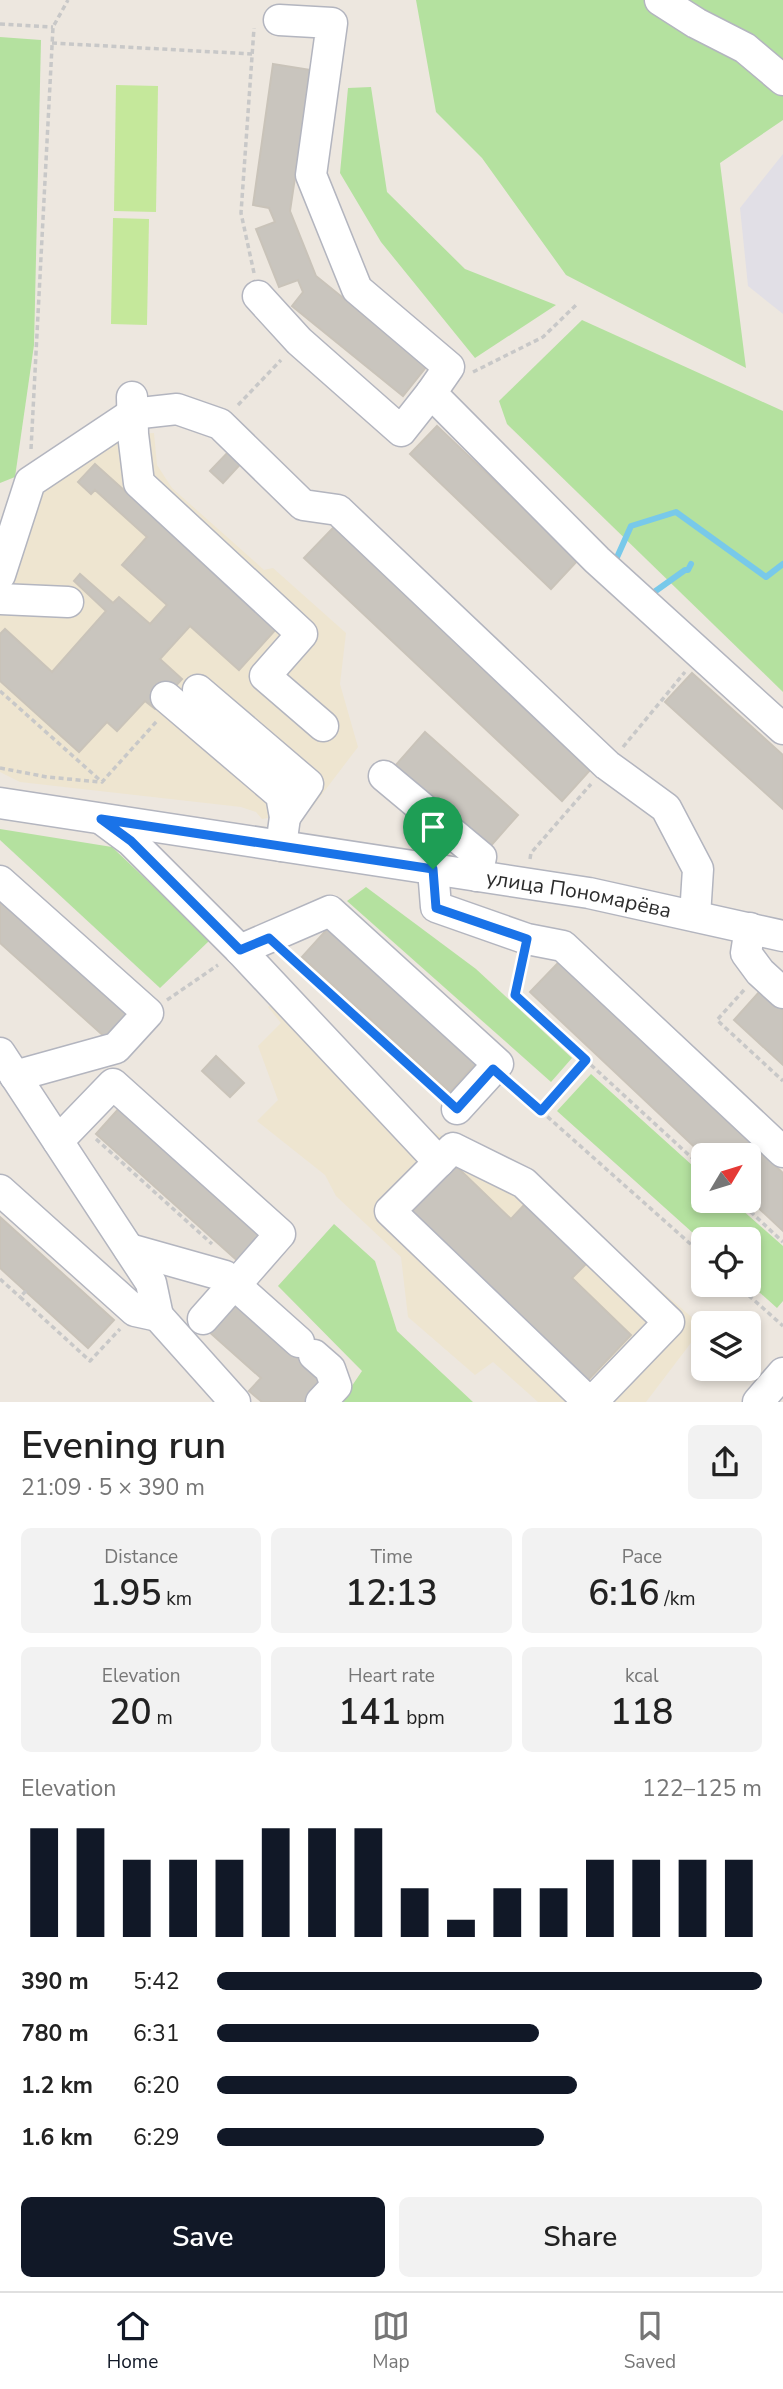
<!DOCTYPE html>
<html lang="en">
<head>
<meta charset="utf-8">
<style>
  body { margin:0; font-family:"Nunito Sans",sans-serif; background:#f2f2f2; color:#222; height:100vh; display:flex; flex-direction:column; font-size:26px; white-space:nowrap }
  * { box-sizing:border-box; margin:0 }
  p { font-size:23px; color:#767676 }
  .icon { flex:none; width:38px; height:38px; fill:none; stroke:currentColor; stroke-width:2; stroke-linecap:round; stroke-linejoin:round }
  .map { position:relative; height:1402px; overflow:hidden }
  .sheet { display:flex; flex-direction:column; background:#fff; flex:1 }
  .sheet>* { flex:none }
  .needle { width:46px; rotate:52deg }
  .tools { position:absolute; left:691px; top:1143px; display:grid; gap:14px }
  .tools a { display:grid; place-items:center; width:70px; height:70px; border-radius:10px; background:#fff; box-shadow:0 4px 10px #0003; font-size:35px }
  .pin { position:absolute; display:grid; place-items:center; width:60px; height:60px; color:#fff; margin:-72px -30px; border-radius:50% 50% 50% 0; rotate:-45deg; box-shadow:0 0 7px #0007 }
  .pin .icon { rotate:45deg }
  .round { display:grid; place-items:center; flex:none; width:74px; height:74px; border-radius:10px; background:#f2f2f2 }
  .overview { display:flex; align-items:center; justify-content:space-between; height:119px; padding:0 21px }
  h1 { font-size:38px; font-weight:600; line-height:52px }
  .figures { display:grid; grid-template-columns:repeat(3,1fr); gap:10px; height:119px; padding:7px 21px }
  .figures div { display:grid; align-content:center; border-radius:10px; background:#f2f2f2; text-align:center }
  .figures b { font-size:35px; font-weight:600 }
  .figures small { font-size:19px; font-weight:400 }
  .figures p { font-size:19px }
  .chart { height:196px; padding:14px 21px }
  .chart p { display:flex; justify-content:space-between }
  .chart svg { width:100%; height:126px; margin-top:7px; stroke:#111827; stroke-width:6 }
  .action { display:flex; gap:14px; margin-top:auto; padding:14px 21px }
  .action a { flex:1; height:80px; border-radius:10px; background:#111827; color:#fff; font-size:28px; font-weight:600; line-height:80px; text-align:center }
  .action a+a { background:#f2f2f2; color:#222 }
  ul { padding:0 21px; list-style:none; font-size:23px }
  li { display:grid; grid-template-columns:112px 84px 1fr; align-items:center; height:52px }
  li i { height:18px; border-radius:9px; background:#111827 }
  .dock { display:flex; justify-content:space-around; align-items:center; height:98px; border-top:2px solid #e0e0e0; background:#fff; font-size:19px; color:#767676 }
  .dock a { display:grid; justify-items:center; gap:4px }
  .dock .current { color:#111827 }
  .map>svg:first-child { display:block }
</style>
</head>
<body>
<div class="map">
<svg width="783" height="1402" viewBox="0 0 783 1402">
  <rect width="100%" height="100%" fill="#ede7df"/>
  <path fill="#e1dfe6" d="M783,154V314L748,286L740,208Z"/>
  <g fill="#eee5d0">
    <path d="M154,433L157,465L172,488L264,570L273,568L346,633L340,684L358,747L310,810L262,819L256,812L241,807L20,782L0,772V613L42,482L108,436Z"/>
    <path d="M292,985L418,1125L528,1175L703,1327L646,1402H538L493,1362L475,1375L408,1317L401,1257L336,1196L325,1175L257,1121L278,1100L258,1046L281,1023L268,1007Z"/>
  </g>
  <g fill="#b4e19f">
    <path d="M416,0H783V120L720,163L746,368L566,275L482,158L436,112Z"/>
    <path d="M0,37L41,40L34,345L15,477L0,483Z"/>
    <path d="M371,87L387,192L465,269L556,305L475,358L381,242L340,173L348,88Z"/>
    <path d="M582,320L783,411V692L507,424L499,401Z"/>
    <path d="M0,829L112,847L210,940L160,988L0,840Z"/>
    <path d="M366,887L476,969L572,1058L551,1082L347,901Z"/>
    <path d="M591,1074L703,1175L704,1200L732,1201L783,1246V1301L777,1308L749,1283V1239H704L703,1242L557,1111Z"/>
    <path d="M334,1224L375,1261L397,1331L473,1402H341L362,1371L278,1286Z"/>
  </g>
  <g fill="#c5e89b">
    <path d="M116,85L158,86L156,212L114,211Z"/>
    <path d="M113,218L149,219L147,325L111,324Z"/>
  </g>
  <g fill="none" stroke-linecap="round" stroke-linejoin="round">
    <g stroke="#78c9ea" stroke-width="6">
      <path d="M614,564L631,526L676,512L766,577L783,564"/>
      <path d="M650,595L685,570H688L691,564"/>
    </g>
  </g>
  <g fill="#c9c5be" stroke="#c9c3b9" stroke-width="2">
    <path d="M273,64L311,70L290,211L316,276L427,366L403,396L292,306L303,292L298,280L279,287L256,229L275,222L269,208L253,205Z"/>
    <path d="M437,426L578,560L551,589L410,454Z"/>
    <path d="M234,446L246,458L223,483L210,471Z"/>
    <path d="M95,464L277,628L239,670L190,626L160,659L182,679L155,709L145,701L117,731L107,722L79,752L0,681V634L5,629L52,672L106,611L74,581L80,574L113,603L119,597L150,624L167,605L122,565L147,537L95,490L91,494L78,482Z"/>
    <path d="M334,527L591,769L562,801L304,558Z"/>
    <path d="M692,673L783,755V809L665,702Z"/>
    <path d="M425,732L518,815L488,849L395,766Z"/>
    <path d="M0,891L131,1010L106,1038L0,943Z"/>
    <path d="M331,925L479,1060L450,1092L302,957Z"/>
    <path d="M559,962L783,1173V1231L749,1199V1155L704,1156L530,992Z"/>
    <path d="M761,990L783,1010V1065L734,1020Z"/>
    <path d="M216,1056L244,1083L230,1097L202,1071Z"/>
    <path d="M122,1105L266,1234L240,1263L96,1134Z"/>
    <path d="M456,1166L511,1219L526,1203L588,1262L572,1278L631,1335L588,1380L412,1211Z"/>
    <path d="M0,1217L114,1320L88,1348L0,1268Z"/>
    <path d="M236,1298L327,1379L306,1402H262L249,1391L261,1378L207,1330Z"/>
  </g>
  <g fill="none" stroke-linecap="round" stroke-linejoin="round">
    <defs>
      <g id="minor">
        <path d="M660,0L696,23L745,48L783,80"/>
        <path d="M279,20L332,23L311,175L357,289L449,367L431,393L597,560L783,729"/>
        <path d="M258,296L299,341L401,431L431,393"/>
        <path d="M132,397L133,434L139,483L302,634L265,676L323,726"/>
        <path d="M0,575L30,482L132,414L177,409L220,424L303,505L338,510L607,765L666,808L698,869L695,916"/>
        <path d="M0,599L68,602"/>
        <path d="M198,690L308,784L285,817"/>
        <path d="M166,697L281,795L285,817L281,846"/>
        <path d="M384,776L481,857L477,876"/>
        <path id="s1" d="M0,803L589,893L783,936"/>
        <path d="M104,821L131,841L240,950L439,1162"/>
        <path d="M433,869L436,907L527,939L563,946L783,1152"/>
        <path d="M0,881L148,1013L116,1048L15,1076"/>
        <path d="M750,928L746,953L760,972L783,993"/>
        <path d="M240,950L330,911L498,1064L457,1109"/>
        <path d="M0,1053L151,1283L158,1316L135,1311L0,1190"/>
        <path d="M58,1141L113,1084L280,1234L245,1274"/>
        <path d="M129,1249L225,1276L299,1342"/>
        <path d="M158,1316L235,1402"/>
        <path d="M203,1319L234,1284"/>
        <path d="M314,1355L330,1369L336,1386L321,1402"/>
        <path d="M589,1402L390,1211L453,1148L524,1183L669,1322L592,1402"/>
        <path d="M758,1402L783,1373"/>
      </g>
    </defs>
    <use href="#minor" stroke="#b3b5bf" stroke-width="33"/>
    <g stroke="#c8c8c8" stroke-width="3.5" stroke-dasharray="5 3.5" stroke-linecap="butt">
      <path d="M0,24L53,27"/>
      <path d="M52,43L252,54"/>
      <path d="M254,273L241,213L254,28"/>
      <path d="M473,372L543,337L576,305"/>
      <path d="M238,405L281,360"/>
      <path d="M31,449L53,27L68,0"/>
      <path d="M0,691L102,782L157,721"/>
      <path d="M623,747L685,672"/>
      <path d="M0,768L47,777L100,782"/>
      <path d="M530,859L531,853L591,784"/>
      <path d="M288,955L438,1091"/>
      <path d="M522,963L515,995L704,1169"/>
      <path d="M744,990L717,1020L783,1081"/>
      <path d="M167,1000L218,965"/>
      <path d="M513,1087L541,1111L586,1061"/>
      <path d="M541,1111L704,1256"/>
      <path d="M96,1139L212,1244"/>
      <path d="M738,1200L783,1242"/>
      <path d="M0,1279L20,1297"/>
      <path d="M736,1284L783,1326"/>
      <path d="M26,1291L20,1297L90,1361L120,1329"/>
    </g>
    <use href="#minor" stroke="#fff" stroke-width="30"/>
  </g>
  <g fill="none" stroke-linecap="round" stroke-linejoin="round">
    <defs>
      <path id="route" d="M101,819L433,869L436,908L527,939L515,995L586,1060L541,1111L493,1069L457,1109L269,938L240,950L131,841Z"/>
    </defs>
    <use href="#route" stroke="#fff" stroke-width="14"/>
    <use href="#route" stroke="#1a73e8" stroke-width="9"/>
  </g>
  <g text-anchor="middle" stroke-width="5" stroke-linejoin="round" paint-order="stroke">
    <g font-size="21" fill="#2c2c2c" stroke="#fff">
      <text dy="7" stroke="none"><textPath href="#s1" startOffset="586">улица Пономарёва</textPath></text>
    </g>
  </g>
</svg>
<div class="tools">
<a><svg class="needle" viewBox="-14 -14 28 28"><path d="M0-13l5 13h-10z" fill="#e53935"/><path d="M0 13l5-13h-10z" fill="#767676"/></svg></a>
<a><svg class="icon" aria-label="locate" viewBox="0 0 24 24"><circle cx="12" cy="12" r="6"/><path d="M12 2v4M12 18v4M2 12h4M18 12h4"/></svg></a>
<a><svg class="icon" aria-label="layers" viewBox="0 0 24 24"><path d="M12 4l9 5-9 5-9-5zM3 14l9 5 9-5"/></svg></a>
</div>
<div class="pin" style="left:433px;top:869px;background:#1e9e55"><svg class="icon" aria-label="arrive" viewBox="0 0 24 24"><path d="M6 21V4h12l-3 4 3 4H6"/></svg></div>
</div>
<section class="sheet">
<div class="overview"><div><h1>Evening run</h1><p>21:09 · 5 × 390 m</p></div><a class="round"><svg class="icon" aria-label="share" viewBox="0 0 24 24"><path d="M12 15V3M7 8l5-5 5 5M5 13v7h14v-7"/></svg></a></div>
<div class="figures">
<div><p>Distance</p><b>1.95<small> km</small></b></div>
<div><p>Time</p><b>12:13</b></div>
<div><p>Pace</p><b>6:16<small> /km</small></b></div>
</div>
<div class="figures">
<div><p>Elevation</p><b>20<small> m</small></b></div>
<div><p>Heart rate</p><b>141<small> bpm</small></b></div>
<div><p>kcal</p><b>118</b></div>
</div>
<div class="chart"><p><span>Elevation</span>122–125 m</p>
<svg viewBox="0 0 160 44" preserveAspectRatio="none"><path d="M5 44V6M15 44V6M25 44V17M35 44V17M45 44V17M55 44V6M65 44V6M75 44V6M85 44V27M95 44V38M105 44V27M115 44V27M125 44V17M135 44V17M145 44V17M155 44V17"/></svg>
</div>
<ul>
<li><b>390 m</b>5:42<i style="width:100%"></i></li>
<li><b>780 m</b>6:31<i style="width:59%"></i></li>
<li><b>1.2 km</b>6:20<i style="width:66%"></i></li>
<li><b>1.6 km</b>6:29<i style="width:60%"></i></li>
</ul>
<div class="action"><a>Save</a><a>Share</a></div>
</section>
<nav class="dock">
<a class="current"><svg class="icon" aria-label="home" viewBox="0 0 24 24"><path d="M3 11l9-7 9 7M6 9v11h12V9"/></svg>Home</a>
<a><svg class="icon" aria-label="map" viewBox="0 0 24 24"><path d="M3 6l6-2 6 2 6-2v14l-6 2-6-2-6 2zM9 4v14M15 6v14"/></svg>Map</a>
<a><svg class="icon" aria-label="saved" viewBox="0 0 24 24"><path d="M7 4h10v16l-5-4-5 4z"/></svg>Saved</a>
</nav>
</body>
</html>
